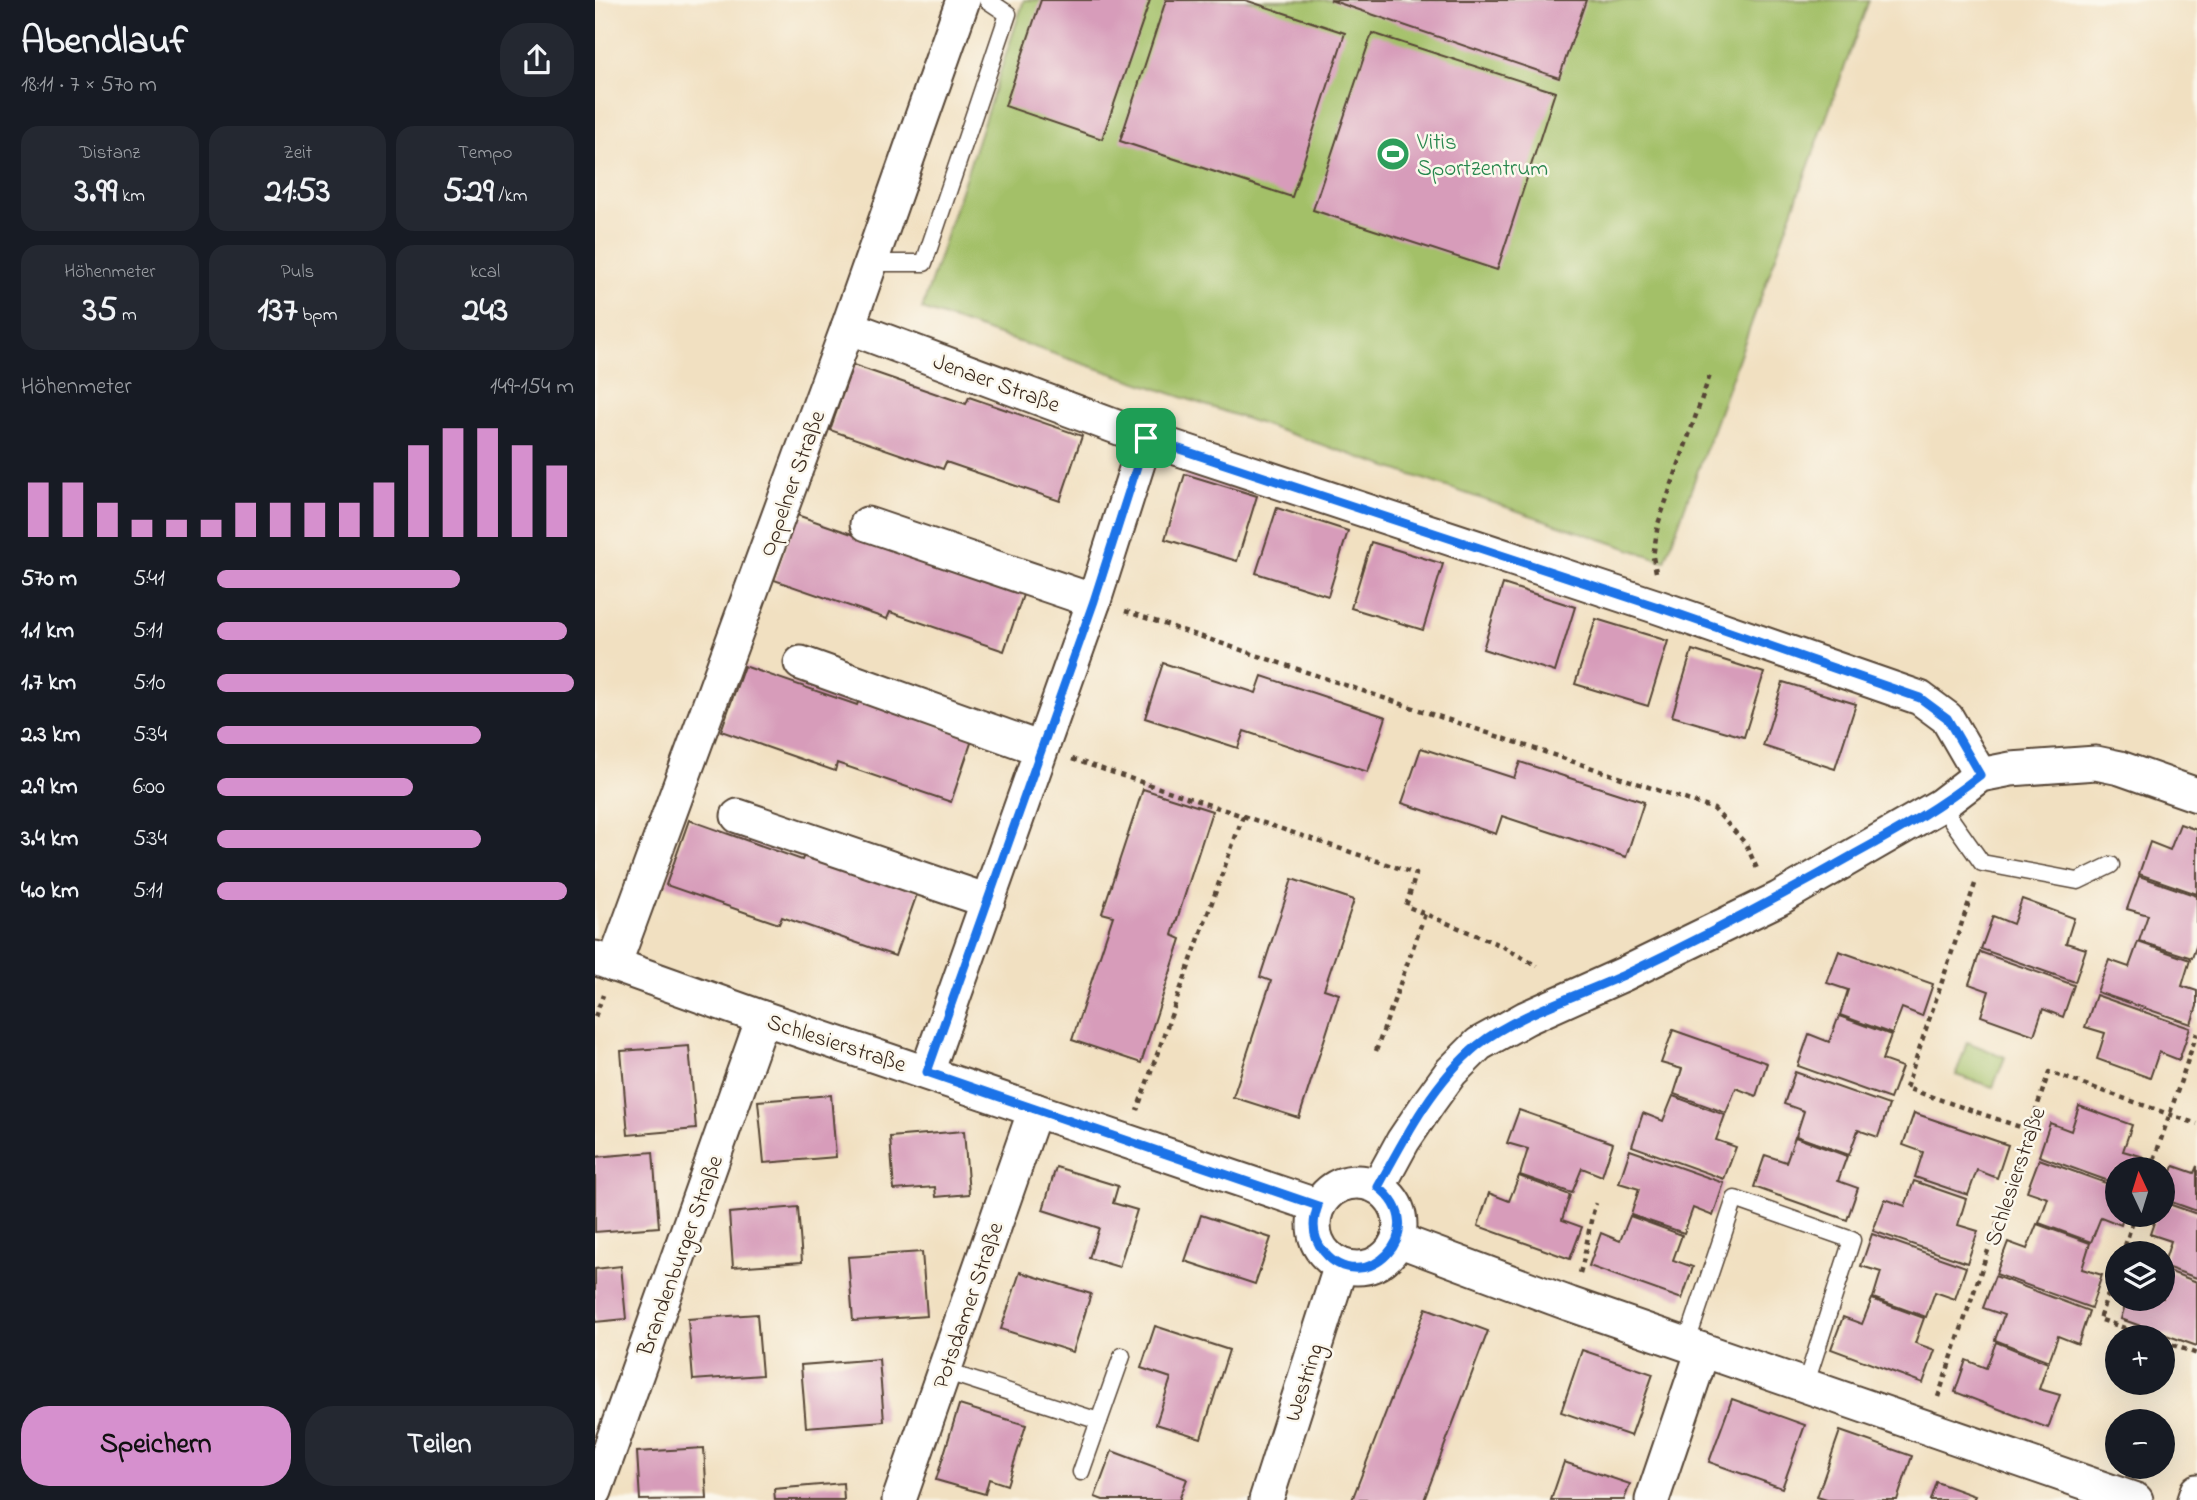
<!DOCTYPE html>
<html lang="de">
<head>
<meta charset="utf-8">
<style>
  body { margin:0; font-family:"Indie Flower",sans-serif; background:#242831; color:#f1f3f6; height:100vh; display:flex; flex-direction:column; font-size:26px; white-space:nowrap }
  * { box-sizing:border-box; margin:0 }
  p { font-size:23px; color:#9ea1a6 }
  .icon { flex:none; width:38px; height:38px; fill:none; stroke:currentColor; stroke-width:2; stroke-linecap:round; stroke-linejoin:round }
  .map { position:relative; flex:1; overflow:hidden }
  .details { display:flex; flex-direction:column; background:#171b24; width:595px }
  .details>* { flex:none }
  .needle { width:46px; rotate:356deg }
  .fabs { position:absolute; left:1510px; top:1157px; display:grid; gap:14px }
  .fabs a { display:grid; place-items:center; width:70px; height:70px; border-radius:50%; background:#171b24; box-shadow:0 7px 28px #0002; font-size:35px }
  .pin { position:absolute; display:grid; place-items:center; width:60px; height:60px; color:#fff; margin:-30px; border-radius:14px; box-shadow:0 4px 10px #0006 }
  .round { display:grid; place-items:center; flex:none; width:74px; height:74px; border-radius:28px; background:#242831 }
  .headline { display:flex; align-items:center; justify-content:space-between; height:119px; padding:0 21px }
  h1 { font-size:38px; font-weight:700; line-height:52px }
  .figures { display:grid; grid-template-columns:repeat(3,1fr); gap:10px; height:119px; padding:7px 21px }
  .figures div { display:grid; align-content:center; border-radius:18px; background:#242831; text-align:center }
  .figures b { font-size:35px; font-weight:700 }
  .figures small { font-size:19px; font-weight:400 }
  .figures p { font-size:19px }
  .chart { height:196px; padding:14px 21px }
  .chart p { display:flex; justify-content:space-between }
  .chart svg { width:100%; height:126px; margin-top:7px; stroke:#d690ce; stroke-width:6 }
  .cta { display:flex; gap:14px; margin-top:auto; padding:14px 21px }
  .cta a { flex:1; height:80px; border-radius:28px; background:#d690ce; color:#111; font-size:28px; font-weight:700; line-height:80px; text-align:center }
  .cta a+a { background:#242831; color:#f1f3f6 }
  ul { padding:0 21px; list-style:none; font-size:23px }
  li { display:grid; grid-template-columns:112px 84px 1fr; align-items:center; height:52px }
  li i { height:18px; border-radius:9px; background:#d690ce }
  main { display:flex; flex:1; min-height:0 }
  .map>svg:first-child { display:block }
</style>
</head>
<body>
<main>
<section class="details">
<div class="headline"><div><h1>Abendlauf</h1><p>18:11 · 7 × 570 m</p></div><a class="round"><svg class="icon" aria-label="share" viewBox="0 0 24 24"><path d="M12 15V3M7 8l5-5 5 5M5 13v7h14v-7"/></svg></a></div>
<div class="figures">
<div><p>Distanz</p><b>3.99<small> km</small></b></div>
<div><p>Zeit</p><b>21:53</b></div>
<div><p>Tempo</p><b>5:29<small> /km</small></b></div>
</div>
<div class="figures">
<div><p>Höhenmeter</p><b>35<small> m</small></b></div>
<div><p>Puls</p><b>137<small> bpm</small></b></div>
<div><p>kcal</p><b>243</b></div>
</div>
<div class="chart"><p><span>Höhenmeter</span>149–154 m</p>
<svg viewBox="0 0 160 44" preserveAspectRatio="none"><path d="M5 44V25M15 44V25M25 44V32M35 44V38M45 44V38M55 44V38M65 44V32M75 44V32M85 44V32M95 44V32M105 44V25M115 44V12M125 44V6M135 44V6M145 44V12M155 44V19"/></svg>
</div>
<ul>
<li><b>570 m</b>5:41<i style="width:68%"></i></li>
<li><b>1.1 km</b>5:11<i style="width:98%"></i></li>
<li><b>1.7 km</b>5:10<i style="width:100%"></i></li>
<li><b>2.3 km</b>5:34<i style="width:74%"></i></li>
<li><b>2.9 km</b>6:00<i style="width:55%"></i></li>
<li><b>3.4 km</b>5:34<i style="width:74%"></i></li>
<li><b>4.0 km</b>5:11<i style="width:98%"></i></li>
</ul>
<div class="cta"><a>Speichern</a><a>Teilen</a></div>
</section>
<div class="map">
<svg width="1602" height="1500" viewBox="0 0 1602 1500">
  <rect width="100%" height="100%" fill="#fbf7ec"/>
  <filter id="ink" filterUnits="userSpaceOnUse"><feTurbulence type="fractalNoise" baseFrequency=".0143" numOctaves="2"/><feDisplacementMap in="SourceGraphic" scale="14" xChannelSelector="R" yChannelSelector="G"/><feConvolveMatrix kernelMatrix="1 2 1 2 8 2 1 2 1" color-interpolation-filters="sRGB"/></filter>
  <filter id="wash" filterUnits="userSpaceOnUse"><feTurbulence type="fractalNoise" baseFrequency=".00686" numOctaves="4" result="noise"/><feDisplacementMap in="SourceGraphic" scale="28" xChannelSelector="R" yChannelSelector="G"/><feGaussianBlur stdDeviation="1.57" result="paint"/><feColorMatrix in="noise" values="0 0 0 0 0 0 0 0 0 0 0 0 0 0 0 0 0 1.4 0 .05"/><feComposite in="paint" operator="in"/></filter>
  <g filter="url(#wash)">
    <rect width="100%" height="100%" fill="#f1e0c1"/>
    <g fill="#a3c067" stroke="#6f7542" stroke-width="2">
      <path d="M429,0H1274L1070,561L327,309Z"/>
      <path d="M1372,1042L1410,1057L1398,1087L1361,1075Z"/>
    </g>
    <g id="blocks">
      <g fill="#d79cba">
        <path d="M446,0H555L507,139L410,106Z"/>
        <path d="M571,0H650L750,33L697,197L525,141Z"/>
        <path d="M735,0H991L964,78Z"/>
        <path d="M777,33L960,92L902,270L718,210Z"/>
        <path d="M258,365L371,404L374,397L487,436L465,501L351,462L348,469L235,430Z"/>
        <path d="M590,474L662,496L642,561L570,539Z"/>
        <path d="M682,508L753,531L733,596L661,573Z"/>
        <path d="M202,515L277,541L431,586L409,651L295,612L292,619L179,580Z"/>
        <path d="M776,542L848,564L828,630L756,608Z"/>
        <path d="M908,584L980,607L960,672L888,649Z"/>
        <path d="M1001,619L1073,641L1053,706L980,684Z"/>
        <path d="M1097,650L1169,673L1149,737L1077,716Z"/>
        <path d="M568,663L661,693L667,676L791,717L773,772L649,731L643,748L550,718Z"/>
        <path d="M149,666L262,705L265,698L378,737L356,802L242,763L240,771L126,731Z"/>
        <path d="M1188,682L1261,704L1240,769L1168,746Z"/>
        <path d="M826,748L919,778L925,762L1049,802L1031,857L907,816L901,834L807,803Z"/>
        <path d="M548,789L617,811L577,935L586,939L546,1063L477,1040L518,916L507,913Z"/>
        <path d="M94,820L207,860L210,853L323,891L300,956L187,917L184,924L71,885Z"/>
        <path d="M1585,824L1602,830V894L1544,874L1555,842L1575,850Z"/>
        <path d="M1544,876L1602,896V944L1597,958L1544,941L1553,915L1532,909Z"/>
        <path d="M697,879L759,900L729,989L744,994L704,1118L638,1097L676,981L665,977Z"/>
        <path d="M1427,899L1479,918L1471,943L1491,949L1480,982L1386,949L1398,916L1418,924Z"/>
        <path d="M1543,942L1595,960L1587,986L1602,991V1006L1596,1024L1502,992L1514,960L1534,967Z"/>
        <path d="M1244,951L1338,984L1327,1016L1307,1008L1297,1034L1245,1015L1253,990L1232,983Z"/>
        <path d="M1385,952L1479,985L1468,1017L1448,1009L1439,1035L1386,1016L1394,991L1374,984Z"/>
        <path d="M1501,995L1595,1028L1584,1060L1564,1052L1555,1078L1502,1059L1510,1033L1490,1027Z"/>
        <path d="M1244,1016L1296,1035L1287,1060L1307,1067L1295,1099L1203,1066L1214,1034L1234,1042Z"/>
        <path d="M1078,1030L1172,1063L1161,1096L1141,1088L1131,1113L1079,1094L1087,1069L1066,1063Z"/>
        <path d="M94,1046L101,1129L33,1135L26,1051Z"/>
        <path d="M1200,1072L1294,1105L1283,1137L1263,1130L1254,1155L1201,1136L1209,1111L1189,1104Z"/>
        <path d="M236,1095L241,1157L169,1163L163,1101Z"/>
        <path d="M1078,1096L1130,1115L1121,1140L1141,1147L1129,1179L1037,1146L1048,1113L1068,1121Z"/>
        <path d="M1484,1106L1537,1125L1528,1151L1549,1157L1544,1169H1522V1184L1444,1156L1455,1123L1476,1131Z"/>
        <path d="M924,1110L1018,1143L1007,1176L987,1168L977,1193L925,1175L933,1149L912,1143Z"/>
        <path d="M1319,1113L1413,1145L1402,1178L1382,1170L1373,1195L1320,1177L1328,1152L1308,1145Z"/>
        <path d="M369,1131L374,1194L341,1197L340,1187L299,1190L295,1137Z"/>
        <path d="M1200,1137L1252,1156L1243,1181L1263,1188L1252,1220L1159,1187L1170,1155L1191,1162Z"/>
        <path d="M1035,1150L1129,1183L1118,1216L1098,1208L1089,1233L1036,1215L1044,1189L1024,1183Z"/>
        <path d="M58,1152L64,1227L0,1232V1157Z"/>
        <path d="M1444,1159L1522,1187V1214H1529L1526,1225L1506,1217L1496,1242L1444,1223L1453,1198L1432,1191Z"/>
        <path d="M1579,1166L1599,1173L1602,1166V1211L1568,1199Z"/>
        <path d="M461,1167L523,1186L518,1203L542,1210L524,1267L494,1258L504,1228L448,1210Z"/>
        <path d="M924,1176L975,1195L967,1220L987,1227L975,1259L883,1226L894,1193L914,1201Z"/>
        <path d="M1319,1181L1371,1199L1363,1225L1383,1231L1372,1263L1278,1231L1290,1199L1310,1206Z"/>
        <path d="M1568,1202L1602,1214V1278L1568,1266L1576,1241L1555,1234L1562,1214H1568Z"/>
        <path d="M203,1207L207,1262L138,1267L134,1213Z"/>
        <path d="M606,1215L676,1238L660,1284L590,1261Z"/>
        <path d="M1035,1216L1087,1235L1078,1260L1098,1267L1087,1299L994,1266L1006,1233L1025,1241Z"/>
        <path d="M1442,1224L1495,1243L1487,1269L1507,1275L1496,1308L1401,1274L1413,1242L1432,1249Z"/>
        <path d="M1277,1234L1371,1267L1360,1299L1340,1292L1331,1317L1278,1298L1286,1272L1266,1266Z"/>
        <path d="M327,1252L332,1316L258,1321L253,1257Z"/>
        <path d="M26,1266L31,1319L0,1322V1269Z"/>
        <path d="M1568,1269L1602,1282V1346L1526,1319L1532,1298H1568Z"/>
        <path d="M425,1272L496,1294L478,1352L406,1329Z"/>
        <path d="M1400,1276L1494,1311L1483,1344L1463,1336L1454,1361L1400,1340L1409,1315L1388,1308Z"/>
        <path d="M1277,1299L1329,1318L1320,1343L1340,1350L1328,1383L1236,1349L1248,1317L1267,1324Z"/>
        <path d="M831,1308L893,1331L846,1455L829,1500H757Z"/>
        <path d="M162,1314L167,1375L98,1380L93,1319Z"/>
        <path d="M560,1326L634,1350L606,1438L561,1424L576,1378L546,1368Z"/>
        <path d="M1401,1342L1453,1363L1444,1389L1465,1395L1453,1428L1360,1392L1371,1360L1391,1368Z"/>
        <path d="M987,1350L1058,1374L1036,1436L966,1412Z"/>
        <path d="M284,1359L289,1421L211,1427L206,1365Z"/>
        <path d="M1137,1399L1210,1425L1187,1488L1114,1462Z"/>
        <path d="M364,1405L431,1425L412,1485L394,1479L390,1494L341,1480Z"/>
        <path d="M1245,1431L1317,1456L1302,1500H1232L1222,1497Z"/>
        <path d="M109,1448L112,1499L45,1500L42,1452Z"/>
        <path d="M517,1451L592,1479L584,1500H508L500,1497Z"/>
        <path d="M969,1462L1035,1484L1029,1500H956Z"/>
        <path d="M1341,1482L1380,1496L1378,1500H1335Z"/>
        <path d="M248,1483L249,1500H180L179,1489Z"/>
      </g>
    </g>
  </g>
  <g filter="url(#ink)">
    <use href="#blocks" fill-opacity="0" stroke="#564536" stroke-width="2"/>
    <g fill="none" stroke-linecap="round" stroke-linejoin="round">
      <defs>
        <g id="service">
          <path d="M276,263H329L413,14L392,0"/>
          <path d="M1346,805L1387,863L1483,881L1516,865"/>
          <path d="M1091,1345L1140,1199L1257,1240L1210,1386"/>
          <path d="M349,1371L504,1421L486,1472"/>
          <path d="M504,1421L527,1356"/>
        </g>
        <g id="minor">
          <path d="M253,327L551,438L1063,607L1325,698L1352,718L1385,775"/>
          <path d="M272,524L499,601"/>
          <path d="M206,663L446,749"/>
          <path d="M143,816L393,901"/>
          <path d="M0,958L168,1018L723,1206"/>
          <path d="M19,965L253,327L368,0"/>
          <path d="M332,1072L499,601L551,438"/>
          <circle cx="762" cy="1225" r="43"/>
          <path d="M783,1187L808,1141L835,1101L856,1072L884,1044L931,1018L1029,974L1183,899L1346,805L1385,775L1416,769L1501,763L1525,768L1602,795"/>
          <path d="M803,1240L975,1304L1541,1500"/>
          <path d="M0,1491L168,1018"/>
          <path d="M304,1500L440,1110"/>
          <path d="M671,1500L746,1265"/>
          <path d="M1057,1500L1108,1350"/>
          <path d="M1599,1500L1602,1491"/>
        </g>
      </defs>
      <use href="#service" stroke="#564536" stroke-width="19"/>
      <use href="#minor" stroke="#564536" stroke-width="37"/>
      <g stroke="#564536" stroke-width="4.5" stroke-dasharray="5 5" stroke-linecap="butt">
        <path d="M1061,572L1058,557L1063,524L1116,372"/>
        <path d="M530,611L1119,809L1151,844L1163,871"/>
        <path d="M477,759L648,816L542,1110"/>
        <path d="M648,816L821,874L811,906L907,946L942,966"/>
        <path d="M1380,884L1311,1088L1434,1130"/>
        <path d="M0,1017L8,995"/>
        <path d="M781,1051L830,914"/>
        <path d="M1556,1169L1602,1033"/>
        <path d="M1530,1246L1540,1214"/>
        <path d="M985,1273C992,1250 993,1226 1001,1203"/>
        <path d="M1520,1275L1504,1319L1555,1337"/>
        <path d="M1568,1341L1602,1354"/>
        <path d="M1343,1397L1454,1072L1602,1124"/>
      </g>
      <use href="#service" stroke="#fff" stroke-width="16"/>
      <use href="#minor" stroke="#fff" stroke-width="33"/>
    </g>
  </g>
  <g fill="none" stroke-linecap="round" stroke-linejoin="round" filter="url(#ink)">
    <defs>
      <path id="route" d="M551,438L1063,607L1325,698L1352,718L1385,775C1346,806 1304,830 1260,854C1185,897 1109,937 1031,974C986,995 922,1014 883,1045C839,1081 810,1137 783,1187C841,1231 768,1300 729,1252C717,1238 717,1222 723,1206L332,1072L499,601Z"/>
    </defs>
    <use href="#route" stroke="#fff" stroke-width="14"/>
    <use href="#route" stroke="#1a73e8" stroke-width="9"/>
  </g>
  <defs>
    <symbol id="stadium-disc" viewBox="-11 -11 22 22"><circle r="9.5" fill="#2e9e5b" stroke="#fbf7ec"/><path d="M0-5a6.5 5 0 1 0 0 10a6.5 5 0 1 0 0-10ZM-3.5-1.8h7v3.6h-7Z" fill="#fff"/></symbol>
  </defs>
  <g fill-rule="evenodd">
    <use href="#stadium-disc" x="779" y="135" width="38" height="38"/>
  </g>
  <g text-anchor="middle" stroke-width="5" stroke-linejoin="round" paint-order="stroke">
    <g font-size="23" fill="#27864d" stroke="#fbf7ec" text-anchor="start">
      <text x="822" y="149">Vitis<tspan x="822" dy="26">Sportzentrum</tspan></text>
    </g>
    <g font-size="23" fill="#3b2a1e" stroke="#fbf7ec">
      <text transform="translate(402 382) rotate(20)" y="8">Jenaer Straße</text>
      <text transform="translate(196 483) rotate(-70)" y="8">Oppelner Straße</text>
      <text transform="translate(242 1042) rotate(18)" y="8">Schlesierstraße</text>
      <text transform="translate(1419 1176) rotate(-71)" y="8">Schlesierstraße</text>
      <text transform="translate(84 1255) rotate(-70)" y="8">Brandenburger Straße</text>
      <text transform="translate(372 1305) rotate(-71)" y="8">Potsdamer Straße</text>
      <text transform="translate(708 1382) rotate(-72)" y="8">Westring</text>
    </g>
  </g>
</svg>
<div class="fabs">
<a><svg class="needle" viewBox="-14 -14 28 28"><path d="M0-13l5 13h-10z" fill="#e53935"/><path d="M0 13l5-13h-10z" fill="#9ea1a6"/></svg></a>
<a><svg class="icon" aria-label="layers" viewBox="0 0 24 24"><path d="M12 4l9 5-9 5-9-5zM3 14l9 5 9-5"/></svg></a>
<a>+</a>
<a>−</a>
</div>
<div class="pin" style="left:551px;top:438px;background:#1e9e55"><svg class="icon" aria-label="arrive" viewBox="0 0 24 24"><path d="M6 21V4h12l-3 4 3 4H6"/></svg></div>
</div>
</main>
</body>
</html>
